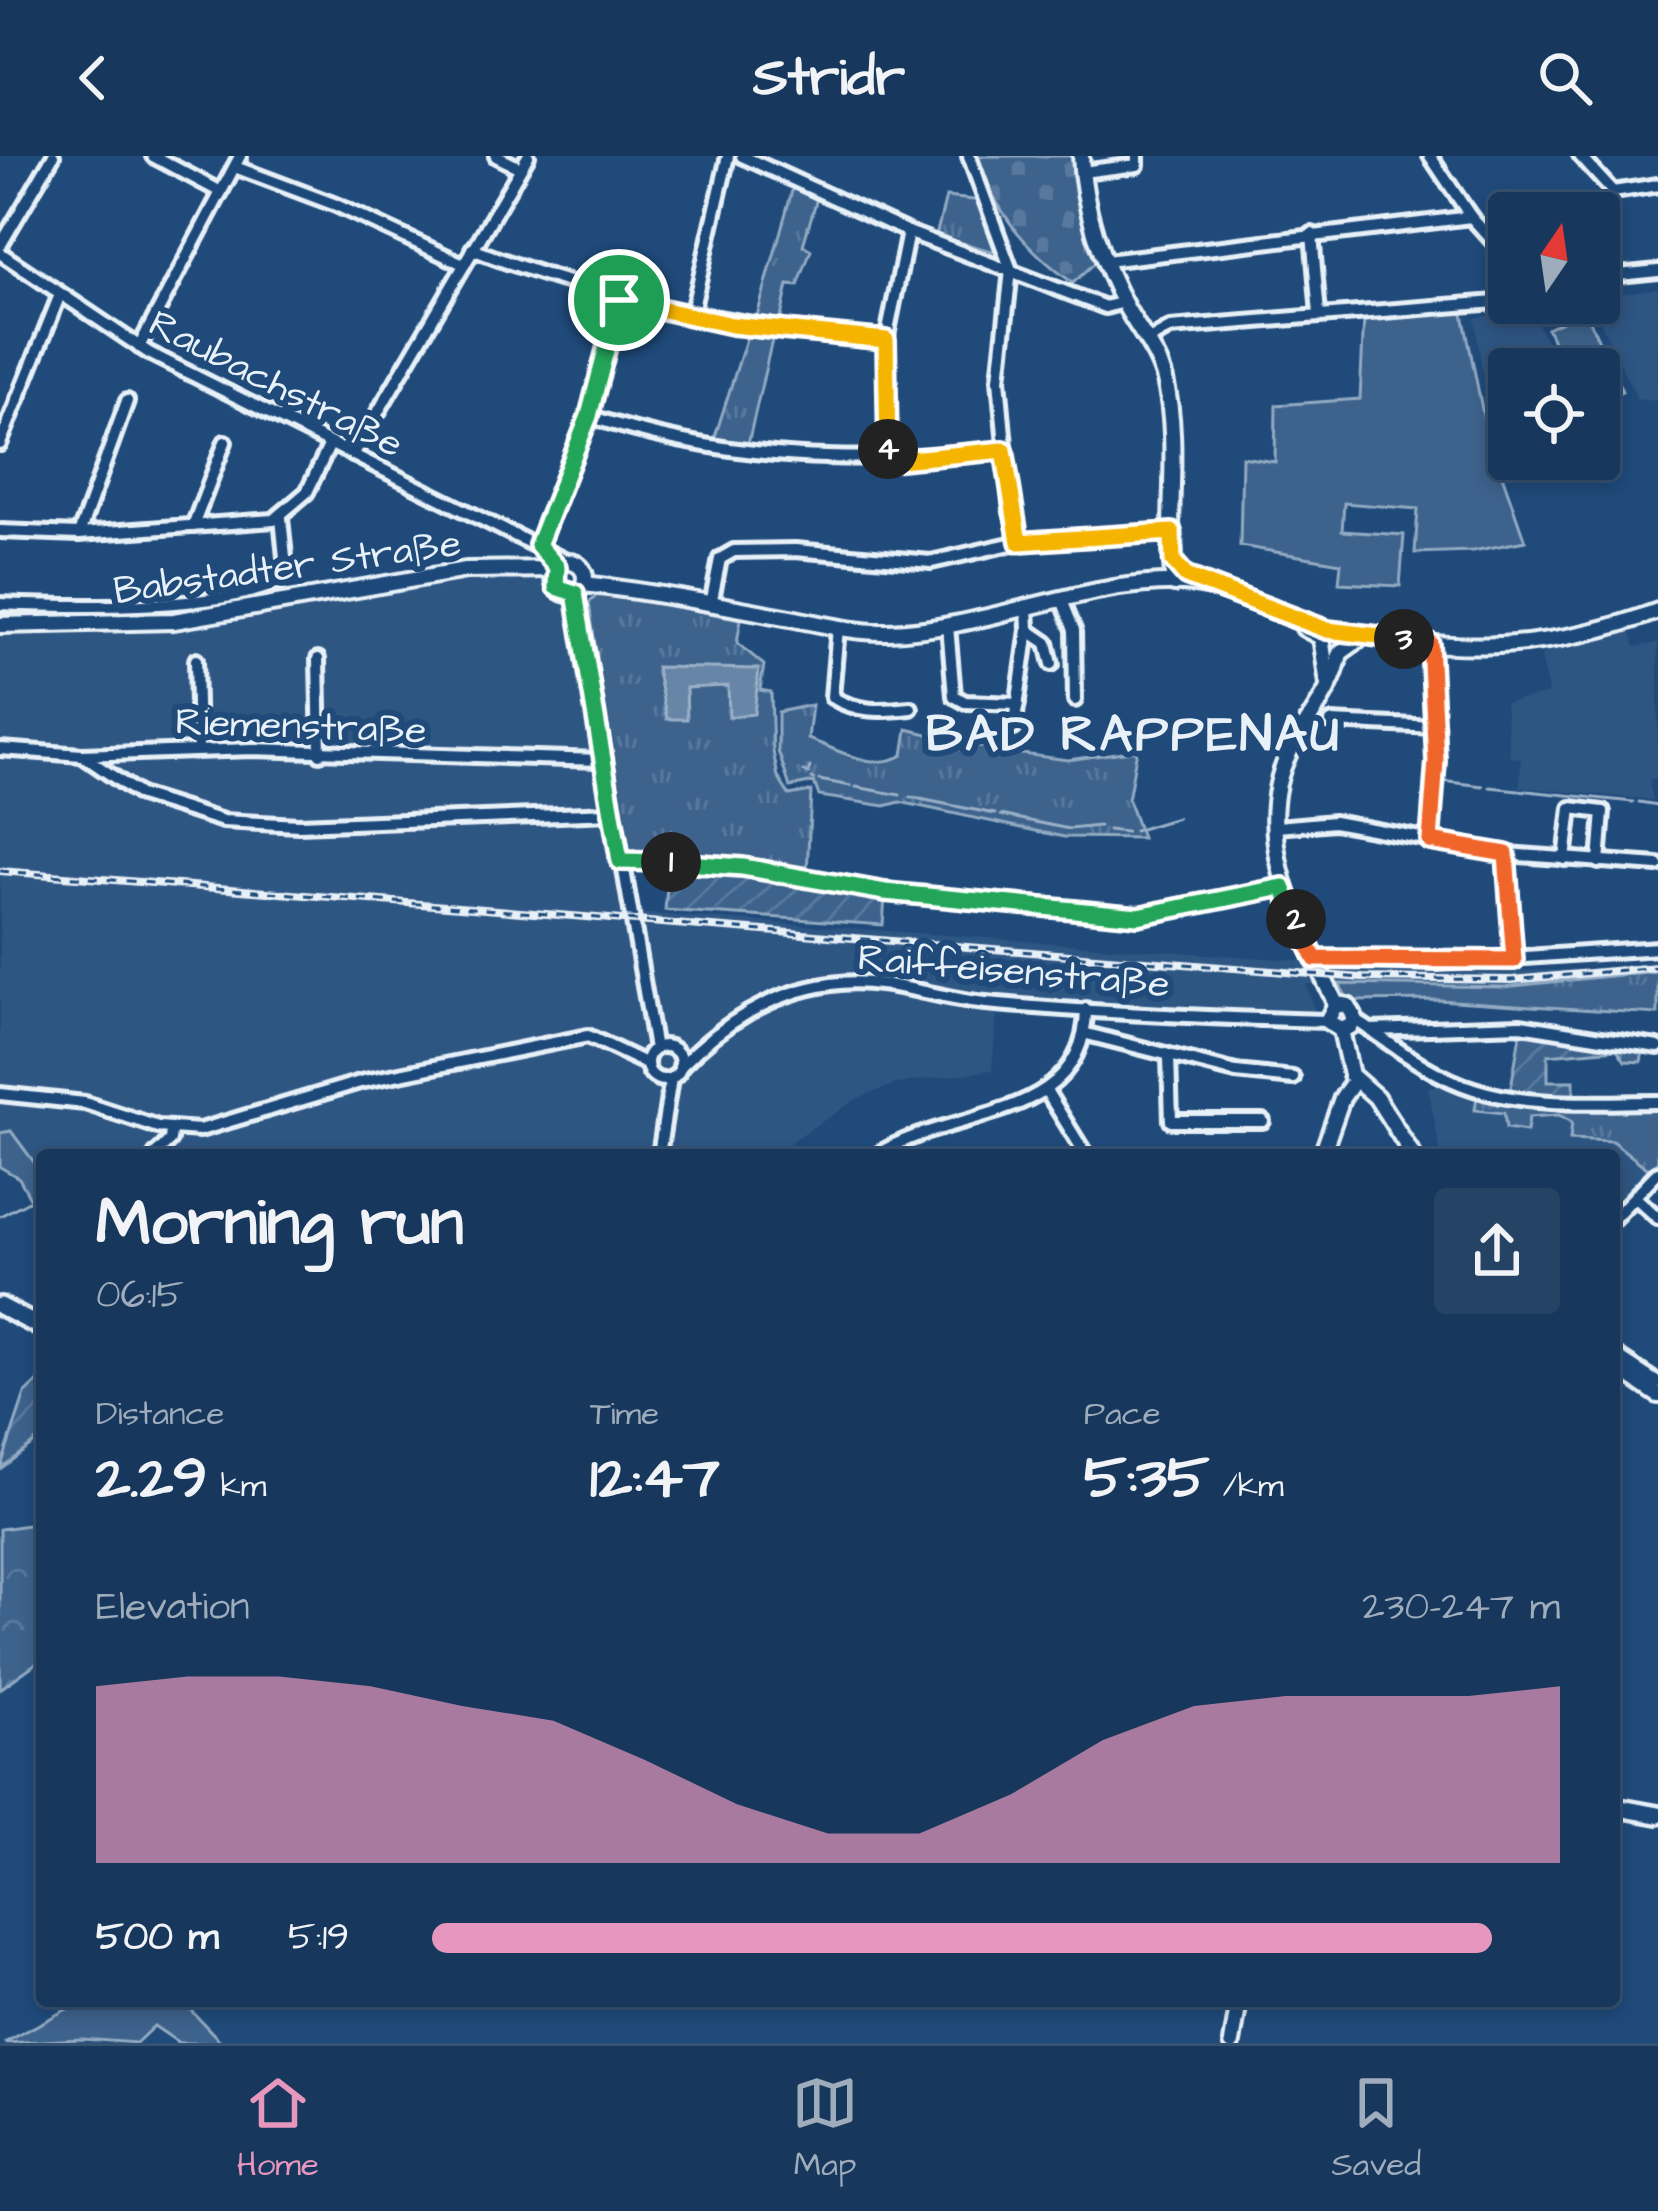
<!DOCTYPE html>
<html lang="en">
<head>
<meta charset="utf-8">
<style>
  body { margin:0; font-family:"Architects Daughter",sans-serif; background:#244365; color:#f1f3f6; height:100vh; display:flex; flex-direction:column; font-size:45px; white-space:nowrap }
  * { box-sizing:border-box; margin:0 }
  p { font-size:39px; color:#9eacbb }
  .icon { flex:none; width:66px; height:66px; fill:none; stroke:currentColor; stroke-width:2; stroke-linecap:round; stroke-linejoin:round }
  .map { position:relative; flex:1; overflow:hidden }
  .drawer { position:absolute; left:36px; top:993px; width:1584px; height:858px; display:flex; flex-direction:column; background:#17385c; border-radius:12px; box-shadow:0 6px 18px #0003,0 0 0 3px #365272 }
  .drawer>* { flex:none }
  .needle { width:78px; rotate:13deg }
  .buttons { position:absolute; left:1488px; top:36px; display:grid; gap:24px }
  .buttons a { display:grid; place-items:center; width:132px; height:132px; border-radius:12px; background:#17385c; box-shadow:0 6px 18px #0003,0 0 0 3px #365272; font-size:60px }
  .pin { position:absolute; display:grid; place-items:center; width:102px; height:102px; color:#fff; margin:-51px; border:6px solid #fff; border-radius:50%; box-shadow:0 3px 12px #0007 }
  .km { position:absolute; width:60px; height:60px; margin:-30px; border-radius:50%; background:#222; color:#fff; font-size:33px; line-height:60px; text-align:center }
  .round { display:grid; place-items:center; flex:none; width:126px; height:126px; border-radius:12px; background:#244365 }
  .head { display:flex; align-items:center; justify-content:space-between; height:204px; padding:0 60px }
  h1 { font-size:66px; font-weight:700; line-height:90px }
  .figures { display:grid; grid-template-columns:repeat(3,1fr); gap:18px; height:204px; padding:12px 60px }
  .figures div { display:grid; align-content:center }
  .figures b { font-size:60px; font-weight:700 }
  .figures small { font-size:33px; font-weight:400 }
  .figures p { font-size:33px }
  .chart { height:336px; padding:24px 60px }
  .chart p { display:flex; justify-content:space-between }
  .chart svg { width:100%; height:216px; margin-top:12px; fill:#e797bd; opacity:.7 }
  ul { padding:0 60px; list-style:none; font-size:39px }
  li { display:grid; grid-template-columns:192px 144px 1fr; align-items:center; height:90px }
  li i { height:30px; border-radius:15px; background:#e797bd }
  header { display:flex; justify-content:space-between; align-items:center; height:156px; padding:0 60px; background:#17385c; font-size:54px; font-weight:700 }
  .tabs { display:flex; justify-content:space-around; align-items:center; height:168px; border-top:3px solid #365272; background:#17385c; font-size:33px; color:#9eacbb }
  .tabs a { display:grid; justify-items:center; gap:6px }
  .tabs .current { color:#e797bd }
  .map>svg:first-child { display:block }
</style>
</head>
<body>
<header><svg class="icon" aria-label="back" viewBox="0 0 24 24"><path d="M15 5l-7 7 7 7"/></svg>Stridr<svg class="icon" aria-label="search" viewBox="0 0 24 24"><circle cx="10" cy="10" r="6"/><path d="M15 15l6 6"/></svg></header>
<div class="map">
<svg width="1658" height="1887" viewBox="0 0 1658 1887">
  <defs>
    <pattern id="forest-crowns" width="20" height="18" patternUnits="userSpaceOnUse" patternTransform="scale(3)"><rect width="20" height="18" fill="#3c628c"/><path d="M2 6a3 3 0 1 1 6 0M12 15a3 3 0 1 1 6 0" fill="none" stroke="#58799d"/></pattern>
    <pattern id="cemetery-stones" width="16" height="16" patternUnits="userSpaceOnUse" patternTransform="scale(3)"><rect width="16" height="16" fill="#3c628c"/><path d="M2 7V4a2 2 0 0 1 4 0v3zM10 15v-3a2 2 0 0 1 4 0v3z" fill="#58799d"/></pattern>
    <pattern id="park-tufts" width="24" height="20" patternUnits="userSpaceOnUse" patternTransform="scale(3)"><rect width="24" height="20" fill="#3c628c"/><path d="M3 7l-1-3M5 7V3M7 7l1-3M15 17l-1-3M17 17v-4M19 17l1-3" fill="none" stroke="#58799d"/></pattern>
    <pattern id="garden-furrows" width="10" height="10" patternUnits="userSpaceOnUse" patternTransform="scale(3)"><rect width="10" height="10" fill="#3c628c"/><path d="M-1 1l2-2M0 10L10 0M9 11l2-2" fill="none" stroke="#58799d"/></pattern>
  </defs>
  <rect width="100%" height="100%" fill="#1f4a7a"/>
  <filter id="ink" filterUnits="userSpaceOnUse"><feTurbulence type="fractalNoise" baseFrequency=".00833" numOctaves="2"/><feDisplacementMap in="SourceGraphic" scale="24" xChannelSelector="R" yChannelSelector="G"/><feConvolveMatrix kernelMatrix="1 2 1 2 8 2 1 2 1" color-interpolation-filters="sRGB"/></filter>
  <g filter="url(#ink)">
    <g fill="#2e5683">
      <path d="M1658,132V245L1637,243L1591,147H1599V141Z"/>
      <path d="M1530,152L1555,204L1482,217L1475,162Z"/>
      <path d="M505,418L544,426L574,462L622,756L1447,815L1575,814L1658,805V815L1504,831L1306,828L1321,873L998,846L992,914L896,928L858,942L771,999H695L691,995L680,999H42V1017L11,975L0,977V471H113L429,422Z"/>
      <path d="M1631,476L1635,491L1658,487V622L1649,624L1653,644L1520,631L1521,602L1510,601L1505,547L1548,538L1541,498Z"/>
      <path d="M1442,929L1601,957L1658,1009L1614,1054V999H1441L1428,931Z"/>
    </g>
    <g fill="#3c628c" stroke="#92aac2" stroke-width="3">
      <path d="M1462,153L1486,273L1525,385L1473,395L1415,397L1418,353L1344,347L1342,375L1404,379L1400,430L1339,427L1341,407L1240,390L1242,301L1275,306L1276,249L1360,243L1364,160Z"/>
      <path d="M1585,155L1622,235L1599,245V213H1566L1547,172Z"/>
      <path d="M11,975L42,1017V1034L30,1042L19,1022L0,1011V977Z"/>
      <path d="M82,1845H182L222,1887H179L154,1870L136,1887L82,1883L4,1887Z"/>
    </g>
    <g fill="url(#forest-crowns)" stroke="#92aac2" stroke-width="3">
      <path d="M283,429L291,441C194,456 99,465 0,462V452L114,453Z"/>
      <path d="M42,1367V1503L0,1533V1373Z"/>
    </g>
    <path fill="url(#cemetery-stones)" stroke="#92aac2" stroke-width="3" d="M978,0H1077L1098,104L1073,127C1028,95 992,54 978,0Z"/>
    <g fill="url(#park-tufts)" stroke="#92aac2" stroke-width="3">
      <path d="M793,31L817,42L803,89L811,94L798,130L788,129L779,171L755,167Z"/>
      <path d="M946,41L982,45L999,97L936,80Z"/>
      <path d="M747,180L772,184L747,292L713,287Z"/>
      <path d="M599,437L741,463L737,487L764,509L760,534L771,536L773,595L778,621L789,639L811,635L807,717L742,706L625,699L589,447Z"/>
      <path d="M812,549L808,583C836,592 872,617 903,599L907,573L1000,595L1068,604L1137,594L1128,644L1142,682L1064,681L900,646L885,650L819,640L814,626L790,631L778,595V556Z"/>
      <path d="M1658,815V858L1438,844L1349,845L1339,828L1504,831Z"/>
      <path d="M1477,940L1572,951H1658V1010L1652,1016L1612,985L1570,983L1572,966L1559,959L1529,961L1527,975L1506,972L1504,957L1475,954Z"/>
    </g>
    <g fill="url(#garden-furrows)" stroke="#92aac2" stroke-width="3">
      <path d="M669,710L741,715L885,741L883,769L665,754Z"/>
      <path d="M1521,873L1644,889L1641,906L1625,905L1617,893L1548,899V925H1574V943L1510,937Z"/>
      <path d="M42,1222V1281L0,1313L25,1238Z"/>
    </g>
    <path fill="#6685a7" stroke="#9ab0c7" stroke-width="3" d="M656,511L759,513L754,558L729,561L728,530L686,532L687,563H667Z"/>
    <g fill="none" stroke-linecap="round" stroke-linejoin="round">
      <g stroke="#9ab0c7" stroke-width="3">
        <path d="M809,614L810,611"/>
        <path d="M803,615L809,617"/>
        <path d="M812,622L814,623"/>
        <path d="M819,624L851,630"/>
        <path d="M1441,625L1483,630"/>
        <path d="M856,631L900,639"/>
        <path d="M1490,631L1633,646"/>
        <path d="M910,641L995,658"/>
        <path d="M1639,646L1658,649"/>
        <path d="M1001,659L1069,673L1099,670"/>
        <path d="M1108,674L1126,676"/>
        <path d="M1134,675L1177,662"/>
        <path d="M0,1060L42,1038"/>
      </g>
      <defs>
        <g id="minor">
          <path d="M153,0L221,36"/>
          <path d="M496,0L520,12"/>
          <path d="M742,0L908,76L1105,151L1123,146"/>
          <path d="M969,0L1011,114L999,223L1011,356L1019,386"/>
          <path d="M1430,0L1471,61L1509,103"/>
          <path d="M1580,0L1613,36L1658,29"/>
          <path d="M235,11L336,49L463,108"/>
          <path d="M1082,16L1137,9V0"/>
          <path d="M1312,78L1319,158"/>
          <path d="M0,90L53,0"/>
          <path d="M472,93C608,146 741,171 886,185"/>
          <path d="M0,97L149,197L568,406"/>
          <path d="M1106,105L1471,61"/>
          <path d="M1599,121L1658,115"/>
          <path d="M691,160L728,0"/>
          <path d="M1147,185L1170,172L1509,145"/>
          <path d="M139,191L240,0"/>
          <path d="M589,260C726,306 862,308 1004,294"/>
          <path d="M0,288L59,141"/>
          <path d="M353,299L528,0"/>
          <path d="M889,305L886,185L908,76"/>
          <path d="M193,370L225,286"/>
          <path d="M0,375L79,378L274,364L307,336L330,288"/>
          <path d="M79,378L127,245"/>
          <path d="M539,389L589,260L619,144"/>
          <path d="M576,437L655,893"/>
          <path d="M1062,444L1074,474L1075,544"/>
          <path d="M0,448C68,451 223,455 280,425L286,411L281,362"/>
          <path d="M711,448L720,403L734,395L795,394L931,406L1019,386L1171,376"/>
          <path d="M1027,451L1028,474L1047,487L1052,508"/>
          <path d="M948,470L954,540L965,546L1018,548"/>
          <path d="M838,472L832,541C857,557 882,555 911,552"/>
          <path d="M1430,487L1436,605L1430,685"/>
          <path d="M318,503L320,598"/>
          <path d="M196,504L198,593"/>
          <path d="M1331,566L1436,571"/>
          <path d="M1014,572L1028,474"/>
          <path d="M0,593L82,599L252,593L601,604"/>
          <path d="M82,599L140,639L223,665L299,669L611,657"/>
          <path d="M1277,671L1334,666L1506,698L1658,709"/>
          <path d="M1506,698L1515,804"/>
          <path d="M1565,703L1571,652L1603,656L1599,706"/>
          <path d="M620,705L743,711L885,736L1138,760L1283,731"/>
          <path d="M1315,803L1436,807L1658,792"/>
          <path d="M1354,863C1392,888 1429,919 1474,933C1532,952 1598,946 1658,946"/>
          <path d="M1370,874L1521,869L1658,891"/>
          <path d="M1087,878L1236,916L1293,922"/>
          <circle cx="664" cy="907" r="17"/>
          <path d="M1169,901L1171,965H1263"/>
          <path d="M680,911C723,867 770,837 831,828C882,820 935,842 986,847C1099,857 1214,862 1327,865"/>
          <path d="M1047,936L1086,999"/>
          <path d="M0,938L85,947L158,971L200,974L360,926L588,880L647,908"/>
          <path d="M155,999L170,984L171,974"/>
          <path d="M659,999L671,922"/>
          <path d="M877,999C949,951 1085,969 1086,853"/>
          <path d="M1635,1041L1658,1062"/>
          <path d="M1614,1062L1658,1016"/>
          <path d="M1614,1198L1658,1227"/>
        </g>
        <g id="tertiary">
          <path d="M1081,0C1083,50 1102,107 1126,151C1139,175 1158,196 1165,224C1181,290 1165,361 1174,428"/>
          <circle cx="569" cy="422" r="16"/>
          <path d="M584,428C653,436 721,449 790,462C822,468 854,477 888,476C987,473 1083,424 1183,427C1234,429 1281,465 1329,474C1450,496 1540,499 1658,455"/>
          <path d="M0,469L174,465L466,414L556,413"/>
          <path d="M1304,472L1321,481L1328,528"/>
          <path d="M1336,848C1301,775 1248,680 1289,597C1307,562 1333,536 1340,497L1365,479"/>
          <path d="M1336,848L1327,865L1341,874L1351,919L1376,941L1413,999"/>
          <path d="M1336,848L1348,850L1354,860L1351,870L1341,874"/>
          <path d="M1322,999L1342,942L1355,924"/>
          <path d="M1614,1209L1658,1239"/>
          <path d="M1232,1887L1239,1845"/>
        </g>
        <g id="secondary">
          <path d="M0,1150L42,1172"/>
          <path d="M1614,1651L1658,1659"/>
        </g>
      </defs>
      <use href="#minor" stroke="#e8f1f8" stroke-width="20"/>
      <use href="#tertiary" stroke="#e8f1f8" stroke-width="22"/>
      <use href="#secondary" stroke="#e8f1f8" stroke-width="24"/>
      <use href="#minor" stroke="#1f4a7a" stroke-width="10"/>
      <use href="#tertiary" stroke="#1f4a7a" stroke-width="14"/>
      <use href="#secondary" stroke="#1f4a7a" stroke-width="15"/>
      <defs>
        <path id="rail" d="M0,715L1362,822L1512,824L1658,811"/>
      </defs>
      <use href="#rail" stroke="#e8f1f8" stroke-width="8"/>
      <use href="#rail" stroke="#1f4a7a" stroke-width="3" stroke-dasharray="9" stroke-linecap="butt"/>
    </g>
  </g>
  <g fill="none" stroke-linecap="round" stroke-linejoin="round" filter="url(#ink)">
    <defs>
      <path id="split-1" d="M619,144L589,260L538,389L557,411L556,431L575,437L620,705L671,706"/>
      <path id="split-2" d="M671,706L743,711L885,736L1138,760L1283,731L1296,763"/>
      <path id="split-3" d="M1296,763L1315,803L1514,804L1506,698L1430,685L1436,605L1430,487L1404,483"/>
      <path id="split-4" d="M888,293L889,305L1004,294L1019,386L1172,376L1173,405L1186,420L1327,474L1404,483"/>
      <path id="split-5" d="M619,144L732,169L886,184L888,293"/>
    </defs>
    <use href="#split-1" stroke="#fff" stroke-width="24"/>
    <use href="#split-2" stroke="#fff" stroke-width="24"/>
    <use href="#split-3" stroke="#fff" stroke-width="24"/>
    <use href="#split-4" stroke="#fff" stroke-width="24"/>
    <use href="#split-5" stroke="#fff" stroke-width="24"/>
    <use href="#split-1" stroke="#22a559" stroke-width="15"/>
    <use href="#split-2" stroke="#22a559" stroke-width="15"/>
    <use href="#split-3" stroke="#f0652b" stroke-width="15"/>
    <use href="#split-4" stroke="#f5b400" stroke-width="15"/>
    <use href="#split-5" stroke="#f5b400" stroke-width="15"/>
  </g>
  <g text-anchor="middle" stroke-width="12" stroke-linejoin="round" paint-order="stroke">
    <g font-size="39" fill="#e8f1f8" stroke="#1f4a7a">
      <text transform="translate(277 226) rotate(27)" y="14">Raubachstraße</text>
      <text transform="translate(287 409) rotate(-8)" y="14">Babstadter Straße</text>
      <text transform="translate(301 568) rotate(2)" y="14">Riemenstraße</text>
      <text transform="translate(1014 813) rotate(5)" y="14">Raiffeisenstraße</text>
    </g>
    <g font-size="51" font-weight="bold" letter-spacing="3" fill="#e8f1f8" stroke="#1f4a7a">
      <text x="1134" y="594">BAD RAPPENAU</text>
    </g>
  </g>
</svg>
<div class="buttons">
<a><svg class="needle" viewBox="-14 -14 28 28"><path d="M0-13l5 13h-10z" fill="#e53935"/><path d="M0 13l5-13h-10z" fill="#9eacbb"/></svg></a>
<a><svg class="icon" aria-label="locate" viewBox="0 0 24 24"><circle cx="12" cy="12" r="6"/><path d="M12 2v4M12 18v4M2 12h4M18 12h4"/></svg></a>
</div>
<div class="pin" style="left:619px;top:144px;background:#1e9e55"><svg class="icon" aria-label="arrive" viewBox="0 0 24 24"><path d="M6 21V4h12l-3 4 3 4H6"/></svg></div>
<b class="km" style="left:671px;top:706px">1</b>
<b class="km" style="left:1296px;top:763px">2</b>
<b class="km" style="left:1404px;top:483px">3</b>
<b class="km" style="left:888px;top:293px">4</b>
<section class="drawer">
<div class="head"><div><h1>Morning run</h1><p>06:15</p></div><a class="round"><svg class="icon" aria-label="share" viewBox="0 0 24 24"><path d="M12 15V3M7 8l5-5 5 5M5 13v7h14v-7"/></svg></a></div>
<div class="figures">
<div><p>Distance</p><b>2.29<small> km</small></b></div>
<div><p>Time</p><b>12:47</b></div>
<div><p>Pace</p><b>5:35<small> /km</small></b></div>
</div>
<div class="chart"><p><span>Elevation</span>230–247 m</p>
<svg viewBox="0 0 160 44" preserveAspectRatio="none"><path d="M0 44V8L10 6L20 6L30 8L40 12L50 15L60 23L70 32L80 38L90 38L100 30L110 19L120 12L130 10L140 10L150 10L160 8V44z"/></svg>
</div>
<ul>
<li><b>500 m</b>5:19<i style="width:94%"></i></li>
</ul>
</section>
</div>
<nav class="tabs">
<a class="current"><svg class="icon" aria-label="home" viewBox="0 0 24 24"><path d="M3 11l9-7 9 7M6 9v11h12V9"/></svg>Home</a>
<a><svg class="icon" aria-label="map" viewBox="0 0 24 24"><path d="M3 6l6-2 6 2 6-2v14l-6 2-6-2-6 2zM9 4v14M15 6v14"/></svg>Map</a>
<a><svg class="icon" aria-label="saved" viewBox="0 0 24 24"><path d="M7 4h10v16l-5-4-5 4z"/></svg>Saved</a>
</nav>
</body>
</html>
